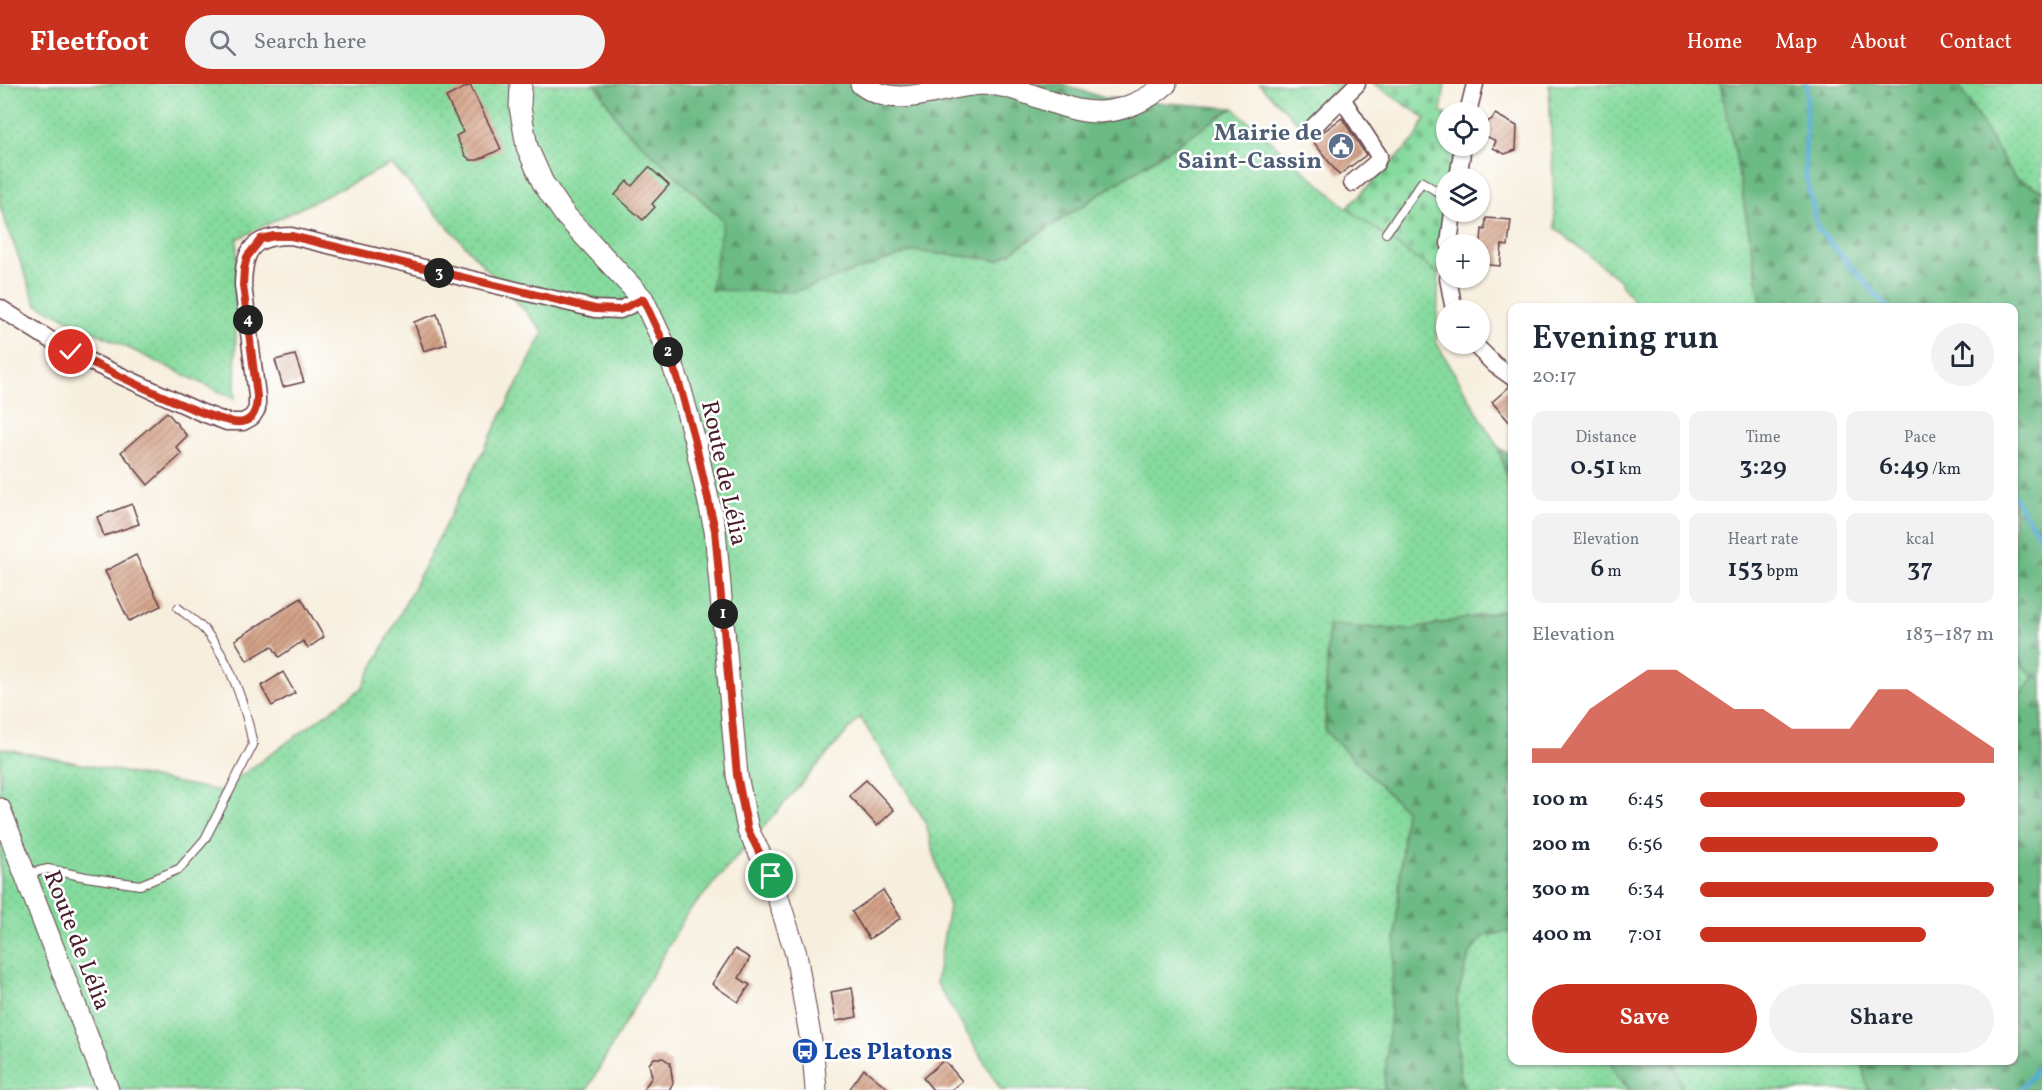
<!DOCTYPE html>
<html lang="en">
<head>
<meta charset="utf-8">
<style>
  body { margin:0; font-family:Vollkorn,serif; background:#f2f2f3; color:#1f2937; height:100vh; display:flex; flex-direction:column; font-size:22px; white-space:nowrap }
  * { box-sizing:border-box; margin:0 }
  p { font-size:20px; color:#747a83 }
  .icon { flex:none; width:33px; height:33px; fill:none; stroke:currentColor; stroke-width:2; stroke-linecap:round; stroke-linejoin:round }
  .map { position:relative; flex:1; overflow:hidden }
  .details { position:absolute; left:1508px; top:219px; width:510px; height:762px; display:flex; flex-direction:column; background:#fff; border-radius:12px; box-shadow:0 2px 4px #0004 }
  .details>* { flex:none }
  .fabs { position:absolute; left:1436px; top:18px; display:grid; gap:12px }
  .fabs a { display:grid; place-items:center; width:54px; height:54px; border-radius:50%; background:#fff; box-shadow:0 2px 4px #0004; font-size:30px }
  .pin { position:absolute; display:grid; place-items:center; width:51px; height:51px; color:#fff; margin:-26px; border:3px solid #fff; border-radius:50%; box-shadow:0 2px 6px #0007 }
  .km { position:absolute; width:30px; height:30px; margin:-15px; border-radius:50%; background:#222; color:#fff; font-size:16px; line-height:30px; text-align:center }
  .round { display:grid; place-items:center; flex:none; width:63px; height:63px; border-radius:32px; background:#f2f2f3 }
  .headline { display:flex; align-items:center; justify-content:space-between; height:102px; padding:0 24px }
  h1 { font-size:33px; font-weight:600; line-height:45px }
  .metrics { display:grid; grid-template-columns:repeat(3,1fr); gap:9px; height:102px; padding:6px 24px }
  .metrics div { display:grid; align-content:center; border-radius:12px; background:#f2f2f3; text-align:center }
  .metrics b { font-size:26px; font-weight:600 }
  .metrics small { font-size:16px; font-weight:400 }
  .metrics p { font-size:16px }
  .chart { height:168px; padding:12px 24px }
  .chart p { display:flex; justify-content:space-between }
  .chart svg { width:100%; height:108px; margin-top:6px; fill:#c8321e; opacity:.7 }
  .cta { display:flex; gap:12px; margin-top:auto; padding:12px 24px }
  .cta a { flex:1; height:69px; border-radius:36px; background:#c8321e; color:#fff; font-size:24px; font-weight:600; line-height:69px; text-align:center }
  .cta a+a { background:#f2f2f3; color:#1f2937 }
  ul { padding:0 24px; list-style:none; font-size:20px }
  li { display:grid; grid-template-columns:96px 72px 1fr; align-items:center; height:45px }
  li i { height:15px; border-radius:8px; background:#c8321e }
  header { display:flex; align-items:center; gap:36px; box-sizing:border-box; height:84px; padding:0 30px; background:#c8321e; color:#fff }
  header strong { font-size:28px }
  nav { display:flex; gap:33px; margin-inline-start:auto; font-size:21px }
  .search { width:420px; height:54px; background:#f2f2f3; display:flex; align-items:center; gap:15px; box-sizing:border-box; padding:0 21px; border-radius:33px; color:#747a83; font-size:22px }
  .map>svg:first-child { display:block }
</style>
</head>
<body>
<header>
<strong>Fleetfoot</strong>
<div class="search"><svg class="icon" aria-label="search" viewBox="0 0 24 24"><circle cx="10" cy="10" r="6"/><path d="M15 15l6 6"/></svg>Search here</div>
<nav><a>Home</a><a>Map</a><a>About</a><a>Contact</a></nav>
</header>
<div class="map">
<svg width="2042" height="1006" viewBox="0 0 2042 1006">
  <defs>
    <pattern id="green-dots" width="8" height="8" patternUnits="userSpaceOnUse" patternTransform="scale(1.5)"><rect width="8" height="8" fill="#85da9d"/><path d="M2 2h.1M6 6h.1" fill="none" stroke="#74bb87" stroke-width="1.8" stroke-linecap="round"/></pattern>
    <pattern id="forest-firs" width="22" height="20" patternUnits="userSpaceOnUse" patternTransform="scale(1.5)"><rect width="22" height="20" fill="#6cba84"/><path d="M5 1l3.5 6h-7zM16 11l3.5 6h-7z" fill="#5b976c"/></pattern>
    <pattern id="cemetery-stones" width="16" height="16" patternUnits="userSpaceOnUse" patternTransform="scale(1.5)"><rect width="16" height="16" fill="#85da9d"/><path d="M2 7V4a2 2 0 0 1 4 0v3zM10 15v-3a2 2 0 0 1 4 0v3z" fill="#74bb87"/></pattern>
    <pattern id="building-hatch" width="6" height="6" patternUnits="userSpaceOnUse" patternTransform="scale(1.5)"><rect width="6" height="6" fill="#d3a186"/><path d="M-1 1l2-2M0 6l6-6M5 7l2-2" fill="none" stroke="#ad836e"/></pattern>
  </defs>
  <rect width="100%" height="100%" fill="#fff"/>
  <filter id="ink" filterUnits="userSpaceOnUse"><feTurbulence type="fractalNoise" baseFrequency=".0167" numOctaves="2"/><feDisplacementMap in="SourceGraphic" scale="12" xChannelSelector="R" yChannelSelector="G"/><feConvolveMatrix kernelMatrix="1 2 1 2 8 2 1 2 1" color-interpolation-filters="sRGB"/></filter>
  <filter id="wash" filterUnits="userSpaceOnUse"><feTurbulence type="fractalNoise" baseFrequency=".008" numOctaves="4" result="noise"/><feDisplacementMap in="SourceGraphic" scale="24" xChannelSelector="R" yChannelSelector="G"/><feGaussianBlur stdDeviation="1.35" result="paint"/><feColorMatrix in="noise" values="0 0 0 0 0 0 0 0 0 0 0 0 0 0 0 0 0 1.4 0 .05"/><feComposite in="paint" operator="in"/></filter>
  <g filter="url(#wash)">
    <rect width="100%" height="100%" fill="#f7efde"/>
    <g fill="url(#green-dots)" stroke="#687c64" stroke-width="1.5">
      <path d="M0,0H596L621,41L723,136L794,208L913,167L999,176L1233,24L1347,124L1439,191L1436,258L1499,365L1512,413V525L1409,546L1328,541L1325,647L1405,726L1384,1006H1001L936,898L949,823L925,737L860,633L686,831L587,1006H0V664L220,707L362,604L544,248L391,80L237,155L235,315L36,220L0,123Z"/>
      <path d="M1259,0H1343L1298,39Z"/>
      <path d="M1549,0H1720L1735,68L1762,223H1637L1619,196L1555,144Z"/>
      <path d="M1958,0H2042V106L2014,93Z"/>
      <path d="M2013,578H2016L2035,592L2013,620Z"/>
      <path d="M1512,847V976L1610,977L1619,994L1630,1006H1465L1459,987L1457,914L1470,869L1485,852Z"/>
      <path d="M1674,977H1863L1864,992L1869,1006H1681L1682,1003Z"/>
    </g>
    <g fill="url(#forest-firs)" stroke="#5b6c58" stroke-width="1.5">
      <path d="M596,0H1063L1104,14L1233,24L999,176L913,167L794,208L711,206L723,136L621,41Z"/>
      <path d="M1720,0H1958L2014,93L2042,106V1006H1869L1864,992L1863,977L2013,976V861L2016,858L2013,854V620L2035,592L2017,578H2013V224L1762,223L1735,68Z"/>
      <path d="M1499,365L1512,370V413Z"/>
      <path d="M1512,525V847L1485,852L1470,869L1457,914L1459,987L1465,1006H1384L1405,726L1325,647L1328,541L1409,546Z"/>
      <path d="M1610,977H1674L1682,1003L1681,1006H1630L1619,994Z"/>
    </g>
    <path fill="url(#cemetery-stones)" stroke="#687c64" stroke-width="1.5" d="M1374,0H1445L1441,28L1446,30V62H1456L1452,94H1446L1447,128L1439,191L1347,124L1416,54L1425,34Z"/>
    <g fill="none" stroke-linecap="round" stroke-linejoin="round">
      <g stroke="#54abd1" stroke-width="5">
        <path d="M1807,0L1805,88L1818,145L1888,224"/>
        <path d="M2013,411L2042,456"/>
        <path d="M2020,1006L2042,978"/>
      </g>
    </g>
    <g id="blocks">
      <g fill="url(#building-hatch)">
        <path d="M470,1L501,65L478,76H470L465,71L456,52L463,48L446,13Z"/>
        <path d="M1495,30L1517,42L1516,66L1505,70L1493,64L1496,57L1484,51V40L1492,35Z"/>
        <path d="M1342,34L1366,71L1339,91L1312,56Z"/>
        <path d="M649,83L669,101L652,120L655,123L643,136L615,111L627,97L632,102Z"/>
        <path d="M1486,134L1511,136L1508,162L1502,161L1500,182L1479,180L1482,145L1485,146Z"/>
        <path d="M437,230L447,260L424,267L414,238Z"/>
        <path d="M295,271L304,298L283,303L275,276Z"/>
        <path d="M1509,303H1512V341L1492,318Z"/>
        <path d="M167,328L187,352L176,363L182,370L148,401L121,368Z"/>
        <path d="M132,420L139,440L104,452L97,433Z"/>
        <path d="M136,471L161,522L129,537L105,487Z"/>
        <path d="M301,514L324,553L308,564L303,557L279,573L272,562L247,577L235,556Z"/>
        <path d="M283,588L295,609L272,622L261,602Z"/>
        <path d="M866,696L894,726L877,742L849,711Z"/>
        <path d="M883,806L901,834L869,855L852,828Z"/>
        <path d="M735,865L750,874L739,894L750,901L738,918L712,900Z"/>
        <path d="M852,904L857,933L836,937L831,908Z"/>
        <path d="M654,974H663L670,979L673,999L669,1006H643L652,993L649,980Z"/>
        <path d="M944,976L962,997L951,1006H933L923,994Z"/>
        <path d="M864,985L890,1006H849Z"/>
      </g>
    </g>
  </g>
  <g filter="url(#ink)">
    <use href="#blocks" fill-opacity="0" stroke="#643e46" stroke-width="1.5"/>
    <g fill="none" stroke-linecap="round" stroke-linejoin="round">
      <defs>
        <g id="service">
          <path d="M1386,149L1422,98L1446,113"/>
          <path d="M25,790L48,785L86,793L140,801L179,785L205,755L253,661C246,624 231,578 207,549C199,539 188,532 178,524"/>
        </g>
        <g id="minor">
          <path d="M1343,16L1379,72L1376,79L1352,99"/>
          <path d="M1468,28L1475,0"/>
          <path d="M1312,44L1357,0"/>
          <path d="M1458,94L1463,62"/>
          <path d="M1449,160L1453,128"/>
          <path d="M1448,194L1454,226"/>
          <path d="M0,224L71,269L200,328L227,338H243L252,333L257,325V312L243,201C244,164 253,152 291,152L595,225L620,226L643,215"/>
          <path d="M1474,260L1495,281L1512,293"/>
        </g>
        <g id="tertiary">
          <path d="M521,0L520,23L527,63L543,99L565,131L643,215L668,268L679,299L695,357L715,446L737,691L748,746L771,792L796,870L813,969L816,1006"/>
          <path d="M861,0C899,29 943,0 985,0C1024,1 1060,29 1100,28C1123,27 1148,16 1166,0"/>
          <path d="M0,725L108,1006"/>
        </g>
      </defs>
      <use href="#service" stroke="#643e46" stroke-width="10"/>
      <use href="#minor" stroke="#643e46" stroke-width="19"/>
      <use href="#tertiary" stroke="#643e46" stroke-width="23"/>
      <use href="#service" stroke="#fff" stroke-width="8"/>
      <use href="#minor" stroke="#fff" stroke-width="16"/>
      <use href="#tertiary" stroke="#fff" stroke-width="21"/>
    </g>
  </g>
  <g fill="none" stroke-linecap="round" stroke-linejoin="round" filter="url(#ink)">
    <defs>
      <path id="route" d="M71,268C99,282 220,344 243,338C255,335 257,323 257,312L243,201L244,185L247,173L261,155L274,152H291L595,225L620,226L643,215L668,268L679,299L695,357L715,446L737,691L748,746L771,792"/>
    </defs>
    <use href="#route" stroke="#fff" stroke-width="12"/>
    <use href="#route" stroke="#c8321e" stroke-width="8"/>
  </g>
  <defs>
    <symbol id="civic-disc" viewBox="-11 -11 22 22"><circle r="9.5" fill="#5c6f8a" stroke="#fff"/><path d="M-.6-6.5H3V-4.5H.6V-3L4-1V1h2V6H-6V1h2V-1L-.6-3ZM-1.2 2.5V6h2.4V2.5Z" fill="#fff"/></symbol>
    <symbol id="bus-disc" viewBox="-11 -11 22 22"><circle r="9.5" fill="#1a4fb4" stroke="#fff"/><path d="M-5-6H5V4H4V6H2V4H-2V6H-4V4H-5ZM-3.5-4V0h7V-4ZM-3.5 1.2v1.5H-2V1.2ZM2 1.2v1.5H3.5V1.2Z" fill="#fff"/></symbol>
  </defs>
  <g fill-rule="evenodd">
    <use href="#civic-disc" x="1326" y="47" width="30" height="30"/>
    <use href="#bus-disc" x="790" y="952" width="30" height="30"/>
  </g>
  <g text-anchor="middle" stroke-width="5" stroke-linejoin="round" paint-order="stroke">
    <g font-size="24" font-weight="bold" fill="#4e5e75" stroke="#fff" text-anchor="end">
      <text x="1322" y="56">Mairie de<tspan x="1322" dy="28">Saint-Cassin</tspan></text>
    </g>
    <g font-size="24" fill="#4a1f2b" stroke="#fff">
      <text transform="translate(725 389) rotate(78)" y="8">Route de Lélia</text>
      <text transform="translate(78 856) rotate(69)" y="8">Route de Lélia</text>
    </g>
    <g font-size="24" font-weight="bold" fill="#164399" stroke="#fff" text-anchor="start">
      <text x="824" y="975">Les Platons</text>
    </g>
  </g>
</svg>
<div class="fabs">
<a><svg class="icon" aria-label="locate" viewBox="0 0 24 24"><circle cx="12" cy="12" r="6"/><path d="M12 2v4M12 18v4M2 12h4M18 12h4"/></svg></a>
<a><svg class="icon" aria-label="layers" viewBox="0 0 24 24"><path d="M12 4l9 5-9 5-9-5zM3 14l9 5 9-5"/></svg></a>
<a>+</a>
<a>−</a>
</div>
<div class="pin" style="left:771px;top:792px;background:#1e9e55"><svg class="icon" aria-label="arrive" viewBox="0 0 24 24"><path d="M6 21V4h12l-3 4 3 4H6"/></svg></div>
<div class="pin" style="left:71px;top:268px;background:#d93025"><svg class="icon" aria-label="check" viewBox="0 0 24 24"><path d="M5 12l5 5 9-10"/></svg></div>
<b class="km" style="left:723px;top:530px">1</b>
<b class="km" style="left:668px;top:268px">2</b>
<b class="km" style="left:439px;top:189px">3</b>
<b class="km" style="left:248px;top:236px">4</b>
<section class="details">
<div class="headline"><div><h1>Evening run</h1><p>20:17</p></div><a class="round"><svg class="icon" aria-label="share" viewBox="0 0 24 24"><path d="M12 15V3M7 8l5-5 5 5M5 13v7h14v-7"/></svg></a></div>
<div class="metrics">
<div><p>Distance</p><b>0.51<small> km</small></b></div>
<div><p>Time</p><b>3:29</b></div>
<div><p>Pace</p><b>6:49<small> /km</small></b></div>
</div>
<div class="metrics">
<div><p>Elevation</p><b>6<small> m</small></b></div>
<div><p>Heart rate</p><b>153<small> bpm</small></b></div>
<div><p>kcal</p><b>37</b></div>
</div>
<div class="chart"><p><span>Elevation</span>183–187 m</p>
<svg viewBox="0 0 160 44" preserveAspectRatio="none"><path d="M0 44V38L10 38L20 22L30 14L40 6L50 6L60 14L70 22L80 22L90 30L100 30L110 30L120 14L130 14L140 22L150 30L160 38V44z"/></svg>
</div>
<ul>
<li><b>100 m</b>6:45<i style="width:90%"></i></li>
<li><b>200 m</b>6:56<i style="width:81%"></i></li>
<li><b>300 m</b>6:34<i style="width:100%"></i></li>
<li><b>400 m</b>7:01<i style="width:77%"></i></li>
</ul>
<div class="cta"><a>Save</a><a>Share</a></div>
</section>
</div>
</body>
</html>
